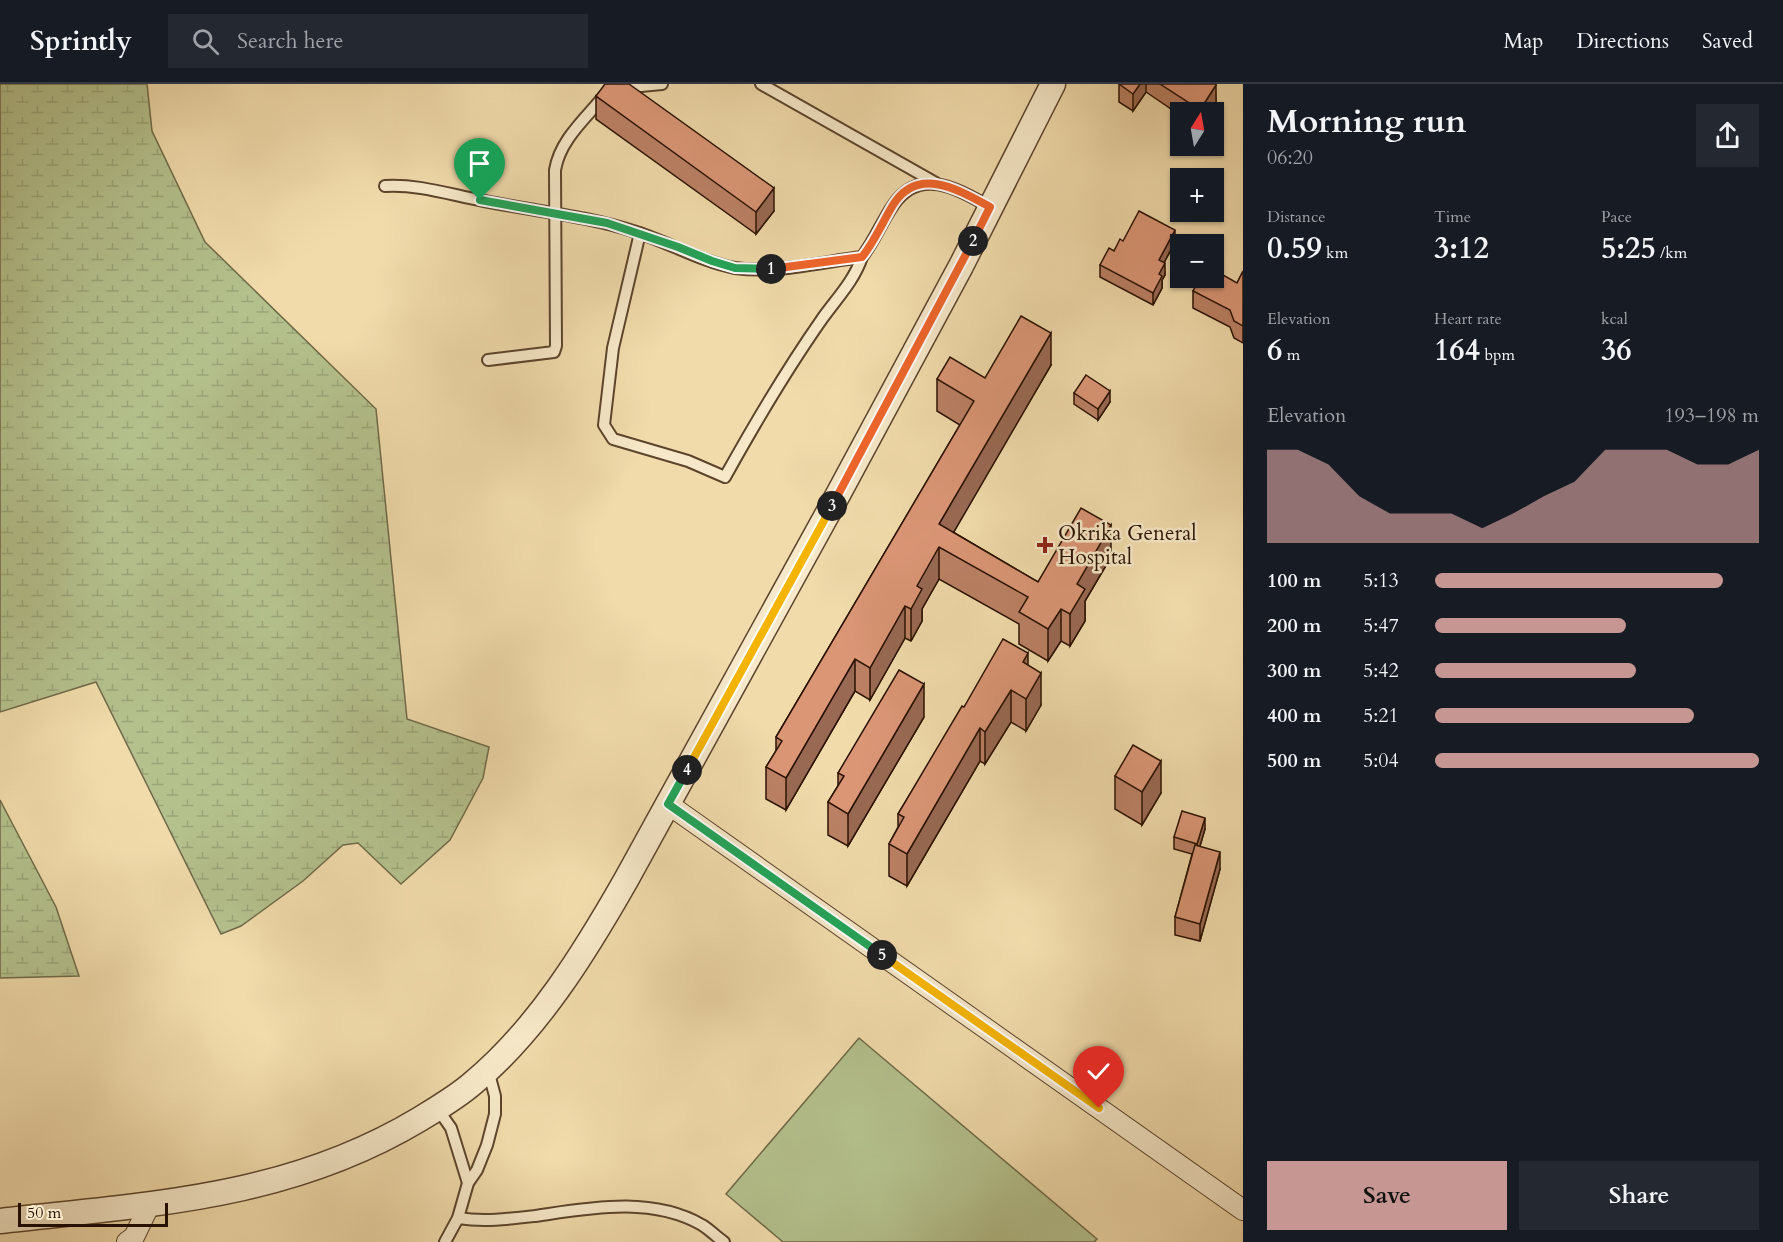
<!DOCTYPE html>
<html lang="en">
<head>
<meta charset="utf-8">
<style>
  body { margin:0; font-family:Cardo,serif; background:#242831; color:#f1f3f6; height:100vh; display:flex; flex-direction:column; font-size:22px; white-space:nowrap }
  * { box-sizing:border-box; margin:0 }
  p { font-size:20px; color:#9ea1a6 }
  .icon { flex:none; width:33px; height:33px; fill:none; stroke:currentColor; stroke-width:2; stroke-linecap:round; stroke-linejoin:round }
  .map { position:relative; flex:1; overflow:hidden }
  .drawer { display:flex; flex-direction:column; background:#171b24; width:540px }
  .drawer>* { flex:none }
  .needle { width:39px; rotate:11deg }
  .buttons { position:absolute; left:1170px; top:18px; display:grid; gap:12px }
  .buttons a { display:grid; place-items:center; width:54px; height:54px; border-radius:0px; background:#171b24; box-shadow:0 2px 4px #0004; font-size:30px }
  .scale { position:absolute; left:18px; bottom:15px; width:150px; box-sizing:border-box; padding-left:6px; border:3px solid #2a1202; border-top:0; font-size:16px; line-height:21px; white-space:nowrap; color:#2a1202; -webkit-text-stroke:4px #f6e8c8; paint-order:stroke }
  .pin { position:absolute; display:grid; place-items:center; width:51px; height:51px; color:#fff; margin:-62px -26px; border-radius:50% 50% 50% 0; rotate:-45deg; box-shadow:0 0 6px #0007 }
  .pin .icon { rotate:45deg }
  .km { position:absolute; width:30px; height:30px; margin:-15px; border-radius:50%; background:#222; color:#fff; font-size:16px; line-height:30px; text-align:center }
  .round { display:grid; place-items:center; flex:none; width:63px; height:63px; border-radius:0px; background:#242831 }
  .head { display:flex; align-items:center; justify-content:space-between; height:102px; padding:0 24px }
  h1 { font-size:33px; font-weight:700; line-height:45px }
  .figures { display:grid; grid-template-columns:repeat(3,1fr); gap:9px; height:102px; padding:6px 24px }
  .figures div { display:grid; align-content:center }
  .figures b { font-size:30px; font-weight:700 }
  .figures small { font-size:16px; font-weight:400 }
  .figures p { font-size:16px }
  .chart { height:168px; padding:12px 24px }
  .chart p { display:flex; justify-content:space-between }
  .chart svg { width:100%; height:108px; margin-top:6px; fill:#c59692; opacity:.7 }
  .action { display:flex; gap:12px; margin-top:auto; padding:12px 24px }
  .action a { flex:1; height:69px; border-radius:0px; background:#c59692; color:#111; font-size:24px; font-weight:700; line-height:69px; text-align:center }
  .action a+a { background:#242831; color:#f1f3f6 }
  ul { padding:0 24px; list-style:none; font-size:20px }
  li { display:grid; grid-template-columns:96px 72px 1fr; align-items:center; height:45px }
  li i { height:15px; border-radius:8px; background:#c59692 }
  header { display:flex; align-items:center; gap:36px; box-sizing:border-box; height:84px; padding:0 30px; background:#171b24; border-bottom:2px solid #363941 }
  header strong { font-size:28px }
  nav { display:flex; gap:33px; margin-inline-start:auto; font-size:21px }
  .search { width:420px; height:54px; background:#242831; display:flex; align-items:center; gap:15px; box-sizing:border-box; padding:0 21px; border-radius:0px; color:#9ea1a6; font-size:22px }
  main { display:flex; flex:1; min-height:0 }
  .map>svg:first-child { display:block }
</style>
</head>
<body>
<header>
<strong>Sprintly</strong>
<div class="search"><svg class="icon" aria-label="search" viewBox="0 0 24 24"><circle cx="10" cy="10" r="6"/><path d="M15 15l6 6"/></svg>Search here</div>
<nav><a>Map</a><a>Directions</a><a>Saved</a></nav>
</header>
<main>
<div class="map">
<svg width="1243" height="1158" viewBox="0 0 1243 1158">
  <defs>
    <pattern id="wetland-marsh" width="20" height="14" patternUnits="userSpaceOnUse" patternTransform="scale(1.5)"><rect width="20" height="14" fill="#b4c18d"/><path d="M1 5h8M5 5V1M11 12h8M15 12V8" fill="none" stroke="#9ba578"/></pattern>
  </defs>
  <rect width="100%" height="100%" fill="#f1dbab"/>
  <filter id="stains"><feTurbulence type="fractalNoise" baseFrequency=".00333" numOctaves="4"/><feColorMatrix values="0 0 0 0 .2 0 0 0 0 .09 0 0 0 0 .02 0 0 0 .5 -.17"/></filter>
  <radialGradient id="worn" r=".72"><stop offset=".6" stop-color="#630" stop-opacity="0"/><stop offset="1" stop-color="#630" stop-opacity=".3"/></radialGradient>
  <g fill="url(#wetland-marsh)" stroke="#6f6a48" stroke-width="1.5">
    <path d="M0,0H147L152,47L205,158L376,325L407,635L489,663L483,694L450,756L401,800L358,759L343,761L303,797L241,842L221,850L96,598L0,628Z"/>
    <path d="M0,716L56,823L79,892L0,894Z"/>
  </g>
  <path fill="#b4c18d" stroke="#6f6a48" stroke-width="1.5" d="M859,954L1097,1155L1094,1158H783L726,1110Z"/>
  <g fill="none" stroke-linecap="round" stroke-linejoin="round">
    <defs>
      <g id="service">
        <path d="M761,0L936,99"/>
        <path d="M620,4L662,0"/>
        <path d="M385,102C419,100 451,111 484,117C535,127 587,132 636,148C668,158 702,178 735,184C776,190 821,178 862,173C875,156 882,137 894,120C921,82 959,106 990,123"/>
        <path d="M640,149L613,264L604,341L613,355L688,377L725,393C755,339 787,285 822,235C837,214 854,197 862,173"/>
        <path d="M488,276L554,268L556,262L555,86C560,56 585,35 604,12"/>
        <path d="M437,1024L451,1044L468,1099"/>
        <path d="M458,1134C484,1138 509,1135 535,1132C590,1124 651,1112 702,1141C710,1146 717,1153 724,1158"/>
        <path d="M445,1158L458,1134L468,1099L477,1086L487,1061L495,1030V1012L488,986"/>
      </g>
      <g id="minor">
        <path d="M668,720L1243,1126"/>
        <path d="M127,1158L134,1153L149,1122"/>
      </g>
      <path id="tertiary" d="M0,1137C149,1120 287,1115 420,1035C438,1024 457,1013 473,999C537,946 585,868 626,796L834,418L961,182L1053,0"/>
    </defs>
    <use href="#service" stroke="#5c442c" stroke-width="14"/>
    <use href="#minor" stroke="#5c442c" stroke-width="22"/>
    <use href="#tertiary" stroke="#5c442c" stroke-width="27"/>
    <use href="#service" stroke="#f6e8c8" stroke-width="10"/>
    <use href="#minor" stroke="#f6e8c8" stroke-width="20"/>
    <use href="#tertiary" stroke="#f6e8c8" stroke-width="24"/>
  </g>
  <g fill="#bc8165" stroke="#2a1202" stroke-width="1.5">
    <path d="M1119,0H1215L1216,18L1209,28H1180V31L1146,8L1133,27L1119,18Z"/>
    <path d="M596,12L774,127L756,150L596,35Z"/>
    <path d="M1123,157L1175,158L1164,179L1165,191L1162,196V204L1153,221L1100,193V181Z"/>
    <path d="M1243,187V259L1234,254L1230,243L1193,224V207L1237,199Z"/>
    <path d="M1051,281L953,448L1038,498L1111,473L1085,517V537L1070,562L1061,557L1048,577L1019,560V540L939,495L922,525V537L911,557L905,554L870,616L855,607L786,726L766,715V683L776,667V653L960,341L937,327V295L985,294Z"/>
    <path d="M1074,309L1110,318L1098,336L1074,320Z"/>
    <path d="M1028,582L1041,621L1026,647L1011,638L985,680L980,677L907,802L889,792V760L898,743V730L964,623Z"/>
    <path d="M924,633L848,762L828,751V718L838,702V689Z"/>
    <path d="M1115,692L1161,709L1142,741L1115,725Z"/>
    <path d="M1205,745L1200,762L1220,785L1200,857L1175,851V833L1192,770L1174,765V753Z"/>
  </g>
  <g fill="#996953" stroke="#2a1202" stroke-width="1.5">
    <path d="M1140,0H1146V8L1133,27V10Z"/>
    <path d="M1216,1V18L1209,28H1200V26Z"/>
    <path d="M774,104V127L756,150V128Z"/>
    <path d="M1175,146V158L1159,188V176Z"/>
    <path d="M1165,179V191L1162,196V204L1153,221V209L1159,190Z"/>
    <path d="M1051,249V281L944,465L939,463V495L922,525V537L911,557V525L917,502L939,440Z"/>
    <path d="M1110,307V318L1098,336V325Z"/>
    <path d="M1111,441V473L1085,517V537L1070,562V530L1077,500Z"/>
    <path d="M905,522V554L870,616V584Z"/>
    <path d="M1061,525V557L1048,577V545Z"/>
    <path d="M1028,569V602L1023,578Z"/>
    <path d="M855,575V607L786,726V694Z"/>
    <path d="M1041,589V621L1026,647V615Z"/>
    <path d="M924,600V633L848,762V730Z"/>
    <path d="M1011,606V638L985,680V648Z"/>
    <path d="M980,644V677L907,802V770Z"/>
    <path d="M1161,677V709L1142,741V708Z"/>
    <path d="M1205,734V745L1197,772V760Z"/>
    <path d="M1220,768V785L1200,857V840Z"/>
  </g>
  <g fill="#db9676" stroke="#2a1202" stroke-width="1.5">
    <path d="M605,0H629L774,104L756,128L596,12Z"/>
    <path d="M1119,0H1140L1133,10Z"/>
    <path d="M1160,0H1215L1216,1L1200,26Z"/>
    <path d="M1139,127L1175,146L1159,176L1165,179L1159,190L1162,192L1153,209L1100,181L1109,164L1114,167L1120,155L1123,157Z"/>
    <path d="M1214,186L1237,199L1243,187V242L1234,237L1230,226L1193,207L1200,194H1214Z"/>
    <path d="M1021,232L1051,249L939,440L1038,498L1081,424L1111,441L1077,500L1085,505L1070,530L1061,525L1048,545L1019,528L1028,513L939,463L917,502L922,505L911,525L905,522L870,584L855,575L786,694L766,683L782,657L776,653L974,317L937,295L950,273L985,294Z"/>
    <path d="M1086,291L1110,307L1098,325L1074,309Z"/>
    <path d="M1003,555L1028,569L1023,578L1041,589L1026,615L1011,606L985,648L980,644L907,770L889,760L904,733L898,730L962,622L964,623Z"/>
    <path d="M899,586L924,600L848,730L828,718L844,692L838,689Z"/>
    <path d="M1133,661L1161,677L1142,708L1115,692Z"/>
    <path d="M1182,727L1205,734L1197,760L1174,753Z"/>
    <path d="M1195,761L1220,768L1200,840L1175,833Z"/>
  </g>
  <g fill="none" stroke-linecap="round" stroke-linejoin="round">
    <defs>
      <path id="split-1" d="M480,116L607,139L678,163L712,177L735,184L771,185"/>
      <path id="split-2" d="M771,185L862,173C875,157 882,139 893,121C918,81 959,106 990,123L973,157"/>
      <path id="split-3" d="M832,422L973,157"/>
      <path id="split-4" d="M687,686L832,422"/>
      <path id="split-5" d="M687,686L668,720L882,871"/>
      <path id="split-6" d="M882,871L1099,1024"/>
    </defs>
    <use href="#split-1" stroke="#fff" stroke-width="12"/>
    <use href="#split-2" stroke="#fff" stroke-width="12"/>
    <use href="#split-3" stroke="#fff" stroke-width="12"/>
    <use href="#split-4" stroke="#fff" stroke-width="12"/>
    <use href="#split-5" stroke="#fff" stroke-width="12"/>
    <use href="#split-6" stroke="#fff" stroke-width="12"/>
    <use href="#split-1" stroke="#22a559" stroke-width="8"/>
    <use href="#split-2" stroke="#f0652b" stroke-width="8"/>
    <use href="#split-3" stroke="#f0652b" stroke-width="8"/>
    <use href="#split-4" stroke="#f5b400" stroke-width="8"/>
    <use href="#split-5" stroke="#22a559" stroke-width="8"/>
    <use href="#split-6" stroke="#f5b400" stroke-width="8"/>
  </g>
  <path fill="#8f2418" stroke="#f6e8c8" stroke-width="2" d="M1042 452h6v6h6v6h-6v6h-6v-6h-6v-6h6z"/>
  <g text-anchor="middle" stroke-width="5" stroke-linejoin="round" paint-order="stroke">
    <g font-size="21" fill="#2a1202" stroke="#f6e8c8" text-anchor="start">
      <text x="1058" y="456">Okrika General<tspan x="1058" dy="24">Hospital</tspan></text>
    </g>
  </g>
  <rect width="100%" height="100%" filter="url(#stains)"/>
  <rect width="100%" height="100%" fill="url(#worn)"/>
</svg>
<div class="buttons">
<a><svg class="needle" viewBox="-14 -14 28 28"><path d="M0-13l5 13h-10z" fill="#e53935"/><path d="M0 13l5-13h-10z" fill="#9ea1a6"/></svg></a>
<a>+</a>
<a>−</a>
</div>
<div class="scale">50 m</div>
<div class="pin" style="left:480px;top:116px;background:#1e9e55"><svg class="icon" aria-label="arrive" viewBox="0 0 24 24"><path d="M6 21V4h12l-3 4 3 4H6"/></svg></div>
<div class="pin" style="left:1099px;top:1024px;background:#d93025"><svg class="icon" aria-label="check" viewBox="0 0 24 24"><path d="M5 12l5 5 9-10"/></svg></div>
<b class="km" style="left:771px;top:185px">1</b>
<b class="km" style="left:973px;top:157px">2</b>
<b class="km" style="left:832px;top:422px">3</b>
<b class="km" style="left:687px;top:686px">4</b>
<b class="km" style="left:882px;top:871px">5</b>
</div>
<section class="drawer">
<div class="head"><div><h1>Morning run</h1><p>06:20</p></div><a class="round"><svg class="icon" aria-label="share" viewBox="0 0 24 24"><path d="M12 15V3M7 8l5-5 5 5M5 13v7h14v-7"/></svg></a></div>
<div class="figures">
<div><p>Distance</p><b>0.59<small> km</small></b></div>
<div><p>Time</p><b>3:12</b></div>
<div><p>Pace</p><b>5:25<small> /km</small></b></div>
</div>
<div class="figures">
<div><p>Elevation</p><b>6<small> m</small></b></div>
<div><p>Heart rate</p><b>164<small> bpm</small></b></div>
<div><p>kcal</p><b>36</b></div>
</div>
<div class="chart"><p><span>Elevation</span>193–198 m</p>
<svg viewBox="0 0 160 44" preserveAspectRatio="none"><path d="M0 44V6L10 6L20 12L30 25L40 32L50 32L60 32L70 38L80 32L90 25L100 19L110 6L120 6L130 6L140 12L150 12L160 6V44z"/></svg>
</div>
<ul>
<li><b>100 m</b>5:13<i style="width:89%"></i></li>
<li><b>200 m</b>5:47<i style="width:59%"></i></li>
<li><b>300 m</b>5:42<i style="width:62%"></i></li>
<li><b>400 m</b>5:21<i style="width:80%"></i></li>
<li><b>500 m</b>5:04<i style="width:100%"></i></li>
</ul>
<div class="action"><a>Save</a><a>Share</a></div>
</section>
</main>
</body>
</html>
